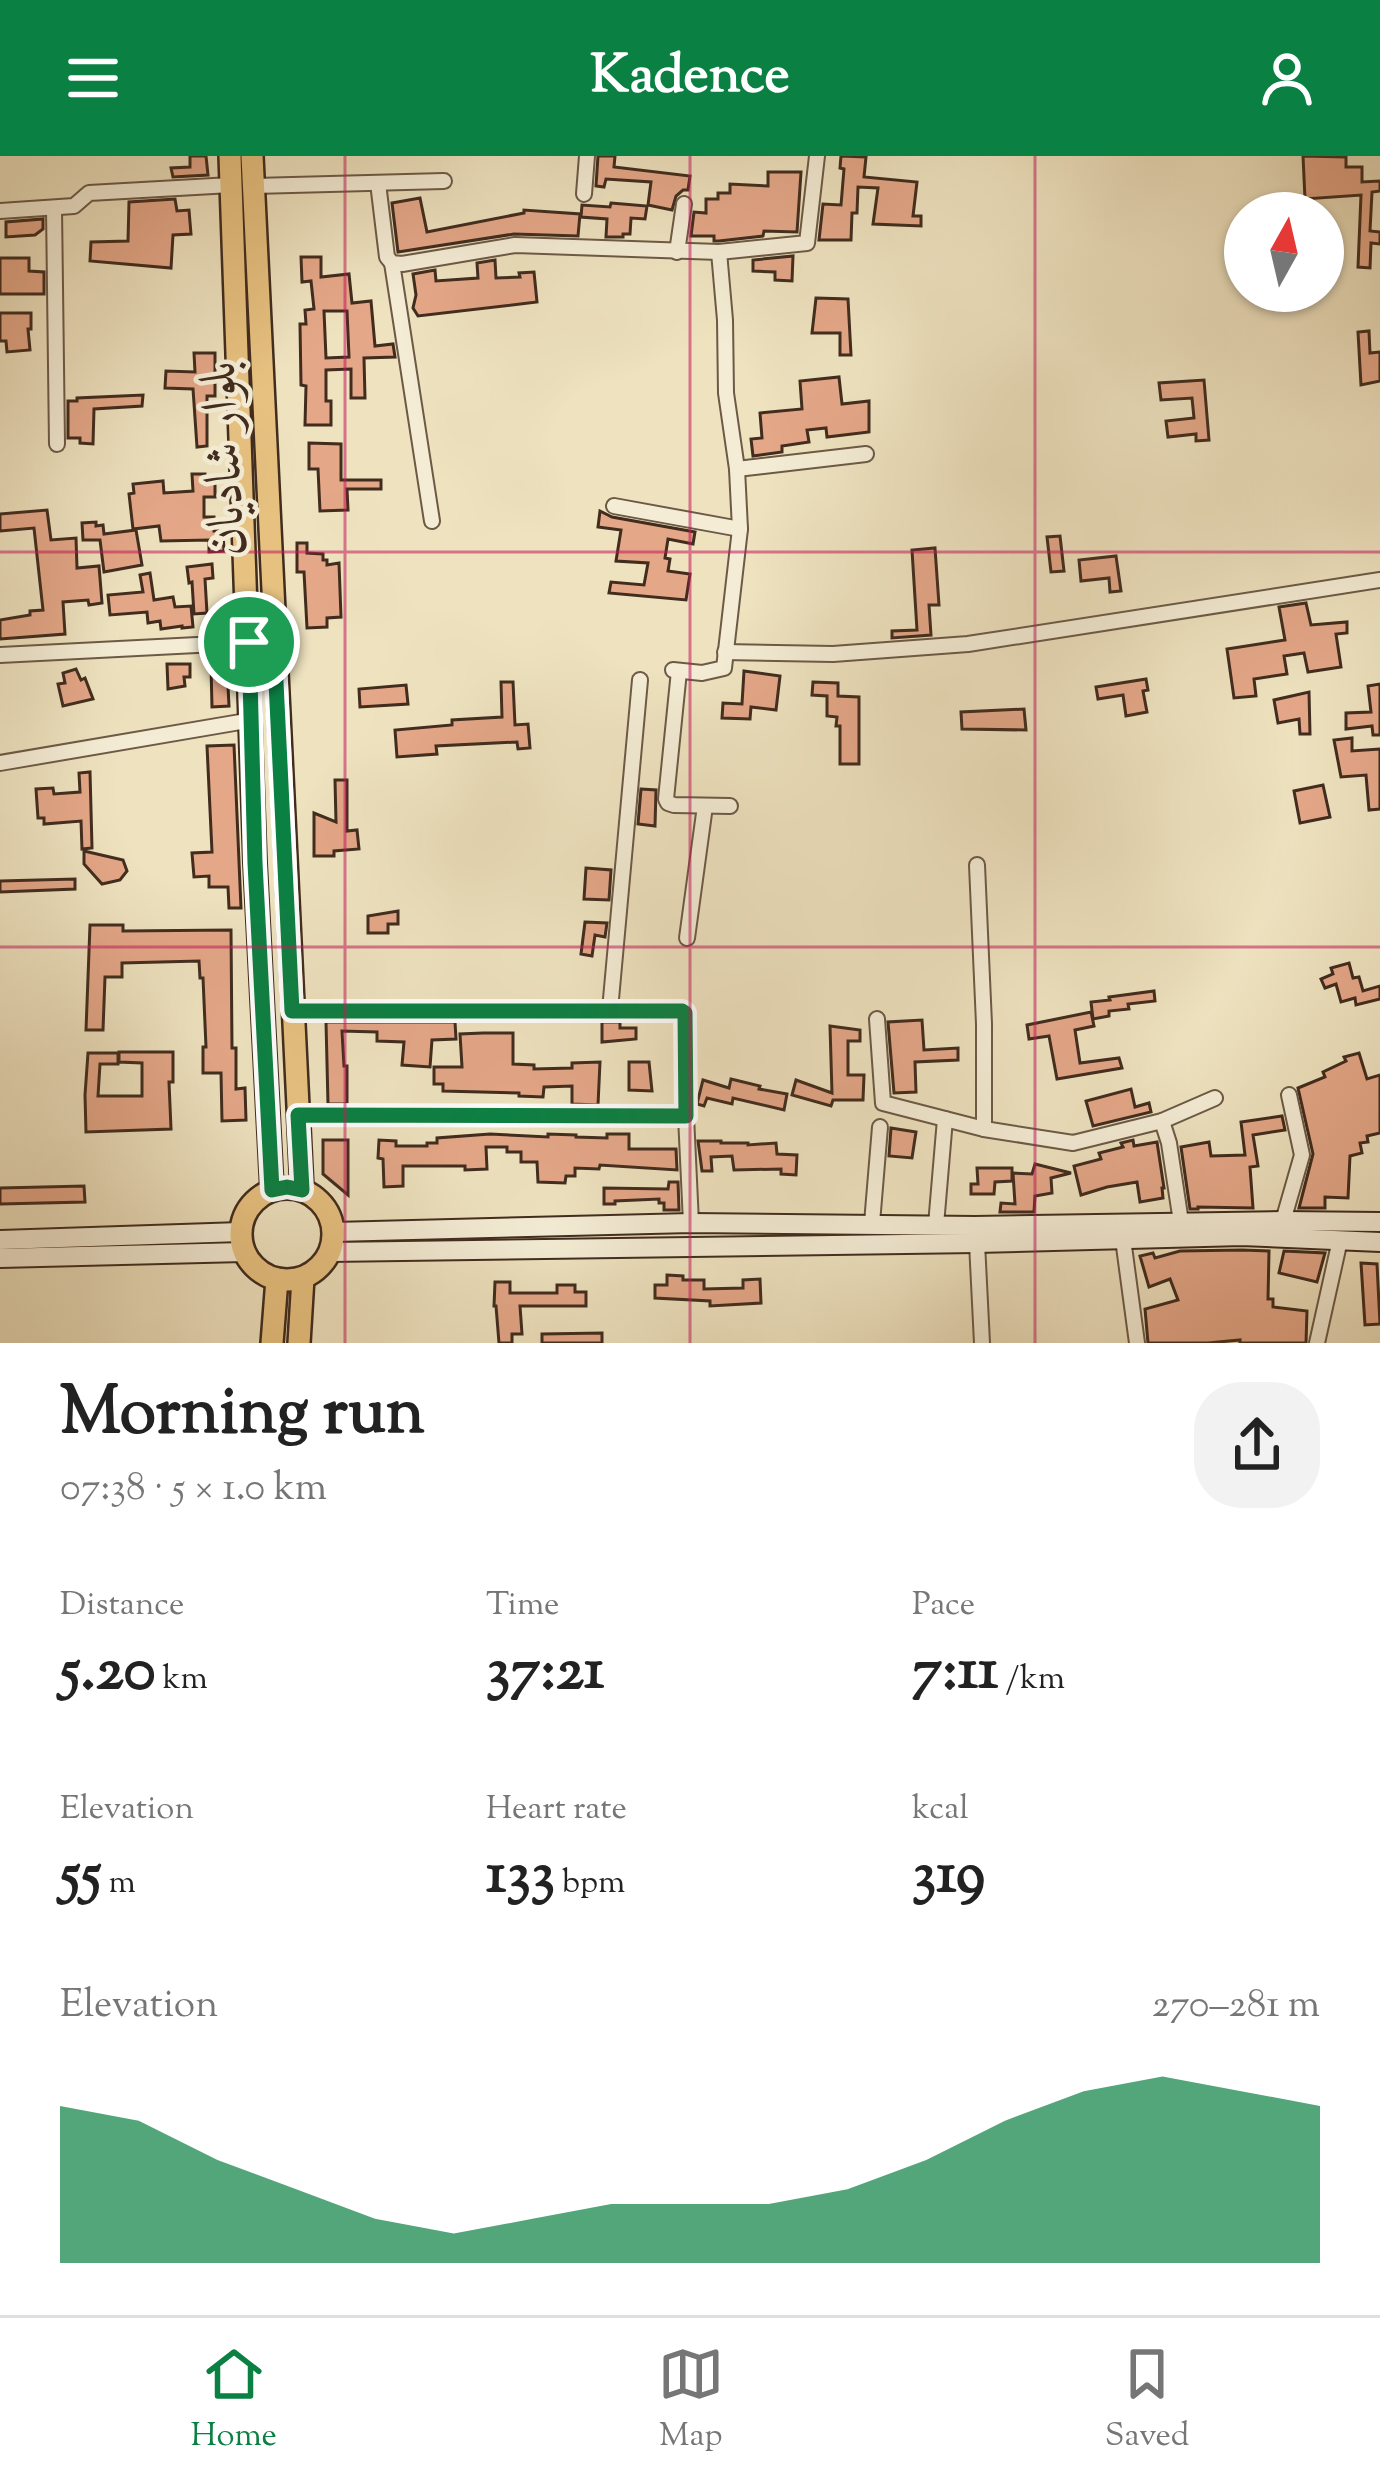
<!DOCTYPE html>
<html lang="en">
<head>
<meta charset="utf-8">
<style>
  body { margin:0; font-family:"Sorts Mill Goudy",Amiri,serif; background:#f2f2f2; color:#222; height:100vh; display:flex; flex-direction:column; font-size:45px; white-space:nowrap }
  * { box-sizing:border-box; margin:0 }
  p { font-size:39px; color:#767676 }
  .icon { flex:none; width:66px; height:66px; fill:none; stroke:currentColor; stroke-width:2; stroke-linecap:round; stroke-linejoin:round }
  .map { position:relative; height:1187px; overflow:hidden }
  .sheet { display:flex; flex-direction:column; background:#fff; flex:1 }
  .sheet>* { flex:none }
  .needle { width:78px; rotate:8deg }
  .fabs { position:absolute; left:1224px; top:36px; display:grid; gap:24px }
  .fabs a { display:grid; place-items:center; width:120px; height:120px; border-radius:50%; background:#fff; box-shadow:0 3px 9px #0004; font-size:60px }
  .pin { position:absolute; display:grid; place-items:center; width:102px; height:102px; color:#fff; margin:-51px; border:6px solid #fff; border-radius:50%; box-shadow:0 3px 12px #0007 }
  .round { display:grid; place-items:center; flex:none; width:126px; height:126px; border-radius:48px; background:#f2f2f2 }
  .headline { display:flex; align-items:center; justify-content:space-between; height:204px; padding:0 60px }
  h1 { font-size:66px; font-weight:700; line-height:90px }
  .figures { display:grid; grid-template-columns:repeat(3,1fr); gap:18px; height:204px; padding:12px 60px }
  .figures div { display:grid; align-content:center }
  .figures b { font-size:60px; font-weight:700 }
  .figures small { font-size:33px; font-weight:400 }
  .figures p { font-size:33px }
  .chart { height:336px; padding:24px 60px }
  .chart p { display:flex; justify-content:space-between }
  .chart svg { width:100%; height:216px; margin-top:12px; fill:#0b8043; opacity:.7 }
  header { display:flex; justify-content:space-between; align-items:center; height:156px; padding:0 60px; background:#0b8043; color:#fff; font-size:54px; font-weight:700 }
  .tabs { display:flex; justify-content:space-around; align-items:center; height:168px; border-top:3px solid #e0e0e0; background:#fff; font-size:33px; color:#767676 }
  .tabs a { display:grid; justify-items:center; gap:6px }
  .tabs .selected { color:#0b8043 }
  .map>svg:first-child { display:block }
</style>
</head>
<body>
<header><svg class="icon" aria-label="menu" viewBox="0 0 24 24"><path d="M4 6h16M4 12h16M4 18h16"/></svg>Kadence<svg class="icon" aria-label="person" viewBox="0 0 24 24"><circle cx="12" cy="8" r="4"/><path d="M4 21q1-7 8-7t8 7"/></svg></header>
<div class="map">
<svg width="1380" height="1187" viewBox="0 0 1380 1187">
  <rect width="100%" height="100%" fill="#eee2bf"/>
  <filter id="stains"><feTurbulence type="fractalNoise" baseFrequency=".00167" numOctaves="4"/><feColorMatrix values="0 0 0 0 .2 0 0 0 0 .09 0 0 0 0 .02 0 0 0 .5 -.17"/></filter>
  <radialGradient id="worn" r=".72"><stop offset=".6" stop-color="#630" stop-opacity="0"/><stop offset="1" stop-color="#630" stop-opacity=".3"/></radialGradient>
  <g fill="#e4a788" stroke="#412c1e" stroke-width="3" fill-rule="evenodd">
    <path d="M190,0H206L208,19L173,21L171,12L190,11Z"/>
    <path d="M598,0H615L614,11L690,20L688,34H683L676,40L672,54L648,49L651,26L606,23L604,31L596,30Z"/>
    <path d="M841,0L866,1L864,21L917,26L913,60H921V70L873,68L878,32L858,31L857,57H852L851,84H819L823,48L841,49L844,13L840,12Z"/>
    <path d="M1303,0L1346,1V11H1362V26L1380,25V35L1372,36L1370,75L1380,76V88L1371,87L1370,112L1358,111L1361,39L1305,43Z"/>
    <path d="M768,16H801L797,76L764,75L763,80L719,85H714V80H691L694,56L706,57V43H718V37H730V28L768,30Z"/>
    <path d="M420,42L427,76L524,57V54L580,58L578,80L514,78L398,96L392,47Z"/>
    <path d="M175,43L177,55L189,54L191,78L173,79L171,112L90,105L91,86L128,85L129,46Z"/>
    <path d="M611,47L647,50L645,63L631,62L630,78H623V81H606L607,63L581,61L582,49L610,51Z"/>
    <path d="M43,63V73L35,79L6,81V66Z"/>
    <path d="M793,100L792,125L775,124V116L753,115V104Z"/>
    <path d="M301,101H321V121L349,118L352,147L371,145L375,190L393,188L395,201L364,202L365,242H351V213L326,214V245H331V269H305L306,230L301,229L300,168H306L305,154L314,153L311,125L302,126ZM324,155H347L349,201L326,202Z"/>
    <path d="M0,102H29V115L44,116V138H0Z"/>
    <path d="M495,104L496,122L520,121L519,117L534,116L537,146L418,160L413,152L416,139L413,118L435,114L436,125L478,122L477,107Z"/>
    <path d="M816,142L848,143L851,199H840V177H812Z"/>
    <path d="M0,157H31V173H28L30,194L7,196L6,185H0Z"/>
    <path d="M1369,175L1370,197L1380,196V225L1361,229L1358,176Z"/>
    <path d="M194,197H215V240H207V290L197,291L193,233L165,232L166,215L195,216Z"/>
    <path d="M839,221L842,248L869,245V276L827,281L826,272L807,274L809,286L782,290V296L753,300L751,283L762,282L760,257L802,253L800,225Z"/>
    <path d="M1204,224L1209,284L1196,285V278L1168,281L1166,265L1194,262L1192,242L1161,244L1159,227Z"/>
    <path d="M143,239L142,250L94,253L93,288L80,287V282H68V245H77V242Z"/>
    <path d="M309,287L341,288V324H381V333H347L348,354L320,355L318,313H309Z"/>
    <path d="M192,318H205V322H215V341H204V361H214V375H223L224,395L209,396V384L161,385L159,370L133,373L129,338L134,337L133,328L163,325L164,337L193,335Z"/>
    <path d="M47,354L51,384L76,382L77,412L99,410L102,447L89,449L88,444L63,446L65,478L0,483V464L30,459V455L43,454L34,372L0,375V358Z"/>
    <path d="M600,355L612,361L695,376L693,388L668,383L665,402L670,403L668,415L690,418L686,444L609,437L611,426L644,429L648,407L616,405L621,374L598,371Z"/>
    <path d="M96,366V370L103,369L104,378L136,374L142,409L104,416L100,384H83L82,367Z"/>
    <path d="M1060,380L1064,415L1051,416L1047,381Z"/>
    <path d="M297,387H307V397L323,398V404H327V409L339,407L341,461L327,462V471L307,472L304,416H297Z"/>
    <path d="M935,392L939,449H929L931,479L892,482V475L917,474L912,394Z"/>
    <path d="M1116,400L1121,435L1110,436L1109,422L1081,425L1079,404Z"/>
    <path d="M212,408L213,422L205,423L207,457L194,458L192,426L189,427L187,411Z"/>
    <path d="M150,417L154,444L173,441L175,451L191,450L193,471L182,472V470L161,473L160,465L148,467L147,456L110,459L108,439L143,436L140,419Z"/>
    <path d="M1306,447L1311,469L1347,466V477L1336,478L1341,511L1308,516L1304,497L1284,500L1287,518L1254,523L1256,540L1234,542L1227,493L1285,484L1279,451Z"/>
    <path d="M167,508H190V521H184L185,530L168,533Z"/>
    <path d="M211,510H227L229,550L212,551Z"/>
    <path d="M76,513L81,524L85,522L93,543L63,550L58,528L65,527L63,517Z"/>
    <path d="M744,515L780,520L776,554L751,551L750,563L722,562L723,547L742,548Z"/>
    <path d="M1146,523L1148,534L1143,535L1147,556L1126,560L1123,539L1098,543L1096,531Z"/>
    <path d="M501,526H513L515,569L528,568L530,592L518,593L517,586L436,590L437,598L397,601L395,574L452,569V564L502,561Z"/>
    <path d="M813,526L838,527V540L859,541V608H840V570H836L837,561L827,560V540L812,539Z"/>
    <path d="M1380,528V579H1373L1372,570L1346,573V557L1371,556L1368,530Z"/>
    <path d="M406,529L408,548L360,551L359,533Z"/>
    <path d="M1309,536L1310,578H1300L1299,563L1278,567L1274,544Z"/>
    <path d="M1024,553L1026,574L962,573L961,556Z"/>
    <path d="M1352,582V595L1380,593V653L1369,654L1366,619L1341,621L1334,584Z"/>
    <path d="M234,589L241,752H229L228,731H209V720L194,721L192,697L212,696L207,590Z"/>
    <path d="M90,616L92,692L82,693L81,665L44,668V662H38L36,633L53,632L54,638L80,636L79,617Z"/>
    <path d="M335,624H347V675L357,674L359,693L334,695V700H314V657L336,666Z"/>
    <path d="M1323,629L1330,661L1300,667L1294,635Z"/>
    <path d="M641,633L656,634L655,670L638,668Z"/>
    <path d="M84,695L123,704L127,715L120,724L102,728L84,708Z"/>
    <path d="M586,712L611,714L609,744L584,743Z"/>
    <path d="M75,723V733L0,736V725Z"/>
    <path d="M398,755V768H388V777H368V760Z"/>
    <path d="M585,766L607,767L605,781L595,779L592,800L581,798Z"/>
    <path d="M90,769H123V775L231,774L232,892H236V933L245,932L246,964L222,965L221,917H203V891H206L203,822H200L199,805L122,807V821H105L103,874H86Z"/>
    <path d="M1349,807L1353,822L1359,821L1363,835L1380,830V843L1356,849L1355,842L1341,846L1336,828L1325,832L1321,823L1333,818L1331,812Z"/>
    <path d="M1154,835L1155,845L1128,848L1129,853L1109,855V860L1093,863L1091,846L1110,844L1109,841Z"/>
    <path d="M1091,856L1094,870L1075,874L1080,907L1119,902L1122,912L1057,923L1049,880L1029,883L1027,869Z"/>
    <path d="M922,864L924,894L958,892V904L915,906L916,936L894,937L888,866Z"/>
    <path d="M326,866H455L456,883L432,884L430,911L402,909L404,886L377,885V876L342,875L344,910H347V948H328Z"/>
    <path d="M602,866H620V872H636V883L602,886Z"/>
    <path d="M830,870L860,874V885H848V919H864L863,944H833L831,950L792,939L796,924L832,937Z"/>
    <path d="M483,877H513V908L534,909V913L572,912V907L600,906L598,949L572,948V930L544,931L543,941L519,940V937L443,935V928H434V911H462L460,878Z"/>
    <path d="M119,896H173V926H169L171,973L86,976L85,939L88,897H118V908H100L98,940H142V907L119,906Z"/>
    <path d="M1359,897L1367,923L1380,919V977L1367,980L1368,986L1360,987L1362,997L1350,1000L1348,1042L1325,1041V1052H1299L1313,998L1298,932L1325,921L1323,916L1346,905L1344,901Z"/>
    <path d="M629,906H649L652,935L629,934Z"/>
    <path d="M731,923L760,930L759,933L787,938L784,954L733,942L732,948L707,942L704,950L697,948L703,924L729,932Z"/>
    <path d="M1131,933L1135,951L1149,947L1151,956L1093,970L1086,945Z"/>
    <path d="M1282,960L1285,974L1253,979L1258,1010L1250,1011L1253,1052L1198,1051V1053H1190L1181,991L1209,986L1211,1000L1245,999L1241,966Z"/>
    <path d="M891,972L916,976L912,1002L889,1000Z"/>
    <path d="M490,978L548,981V978L576,979V981L607,982V978H629V993H676L677,1014L600,1009L599,1013L575,1012V1020H566L565,1027L538,1026L537,1006H521V996H507V991H486L487,1013L465,1014V1010H403V1030L384,1031L383,1003L378,1002L379,984L396,985V990H427V987H437V982Z"/>
    <path d="M323,984H348V1039L323,1018Z"/>
    <path d="M1133,984L1134,990L1157,986L1164,1032H1162L1163,1042L1140,1046L1137,1026L1107,1031L1081,1039L1074,1010L1101,1003L1099,997L1123,991L1121,987Z"/>
    <path d="M698,985H721V987H748V989L776,987L777,998L797,999L796,1019L781,1018V1013L734,1014L732,1000L711,1001L712,1015H702Z"/>
    <path d="M1035,1008L1071,1017L1051,1022L1052,1037L1035,1040L1034,1056H1000L1001,1047L1015,1048L1013,1017L1032,1018Z"/>
    <path d="M977,1012H1012V1025L995,1026L994,1038H971V1028H978Z"/>
    <path d="M669,1026H678L679,1054H664V1047H659V1043L615,1045V1048H604V1032L668,1033Z"/>
    <path d="M84,1030L85,1046L0,1048V1032Z"/>
    <path d="M1242,1094L1269,1095L1268,1143H1273V1151L1307,1155L1306,1187H1240V1184L1208,1187H1148L1145,1153L1178,1144L1170,1123L1149,1131L1140,1100L1153,1097L1155,1102L1180,1095Z"/>
    <path d="M1284,1095L1325,1097L1317,1126L1279,1117Z"/>
    <path d="M1361,1107L1377,1108L1380,1168L1365,1169Z"/>
    <path d="M667,1119L683,1120V1124H704V1133L743,1132V1124L760,1123L761,1147L710,1150V1145L655,1142V1129H667Z"/>
    <path d="M495,1126H510V1137H557V1129H575V1136H586V1150H520L522,1178H512V1187H499L496,1150H494Z"/>
    <path d="M602,1177V1187H542V1178Z"/>
  </g>
  <g fill="none" stroke-linecap="round" stroke-linejoin="round">
    <defs>
      <g id="street">
        <path d="M378,27L387,101L392,107L402,108L515,89L719,96L807,87L817,0"/>
        <path d="M253,30L444,25"/>
        <path d="M584,38L587,0"/>
        <path d="M54,52L57,288"/>
        <path d="M0,55L74,50L89,37L231,29"/>
        <path d="M677,96L684,48"/>
        <path d="M392,107L432,365"/>
        <path d="M737,313L866,298"/>
        <path d="M614,350L740,373"/>
        <path d="M725,496L833,498L968,488L1380,424"/>
        <path d="M0,499L274,485"/>
        <path d="M673,514L702,517L724,512L740,373L737,313L726,237L725,164L719,96"/>
        <path d="M679,515L666,643L668,647L674,649L730,650"/>
        <path d="M0,607L252,564"/>
        <path d="M977,709L984,868V973"/>
        <path d="M687,782L705,650"/>
        <path d="M610,854L640,524"/>
        <path d="M293,855H682L685,857L686,960L691,1067"/>
        <path d="M877,863L883,947L984,973L1073,987L1162,965L1215,942"/>
        <path d="M298,959L686,960"/>
        <path d="M1162,965L1169,987L1181,1066"/>
        <path d="M1283,1065L1302,999L1289,939"/>
        <path d="M872,1067L880,971"/>
        <path d="M936,1069L945,963"/>
        <path d="M1123,1083L1137,1187"/>
        <path d="M977,1087L982,1187"/>
        <path d="M1317,1187L1340,1084"/>
      </g>
      <g id="secondary">
        <path d="M334,1076L691,1067L975,1070L1283,1065L1380,1066"/>
        <path d="M0,1084L241,1076"/>
        <path d="M330,1096L977,1087L1242,1080L1380,1086"/>
        <path d="M0,1102L244,1096"/>
      </g>
      <g id="primary">
        <path d="M230,0L255,707L272,1034"/>
        <path d="M252,0L302,1033"/>
        <circle cx="287" cy="1078" r="46"/>
        <path d="M272,1187L277,1123"/>
        <path d="M299,1187L303,1122"/>
      </g>
    </defs>
    <use href="#street" stroke="#6c5a46" stroke-width="18"/>
    <use href="#secondary" stroke="#412c1e" stroke-width="22"/>
    <use href="#primary" stroke="#412c1e" stroke-width="26"/>
    <use href="#street" stroke="#f4ecd5" stroke-width="14"/>
    <use href="#secondary" stroke="#f4ecd5" stroke-width="18"/>
    <use href="#primary" stroke="#e7c180" stroke-width="21"/>
  </g>
  <g fill="none" stroke-linecap="round" stroke-linejoin="round">
    <defs>
      <path id="route" d="M274,485L292,855H682L685,857L686,960L298,959L302,1034L287,1031L272,1034L255,707L249,486Z"/>
    </defs>
    <use href="#route" stroke="#fff" stroke-width="24"/>
    <use href="#route" stroke="#0b8043" stroke-width="15"/>
  </g>
  <path fill="none" stroke="#c2185b" stroke-width="3" stroke-opacity="0.55" d="M345,0V1187M690,0V1187M1035,0V1187M0,396H1380M0,791H1380"/>
  <g text-anchor="middle" stroke-width="9" stroke-linejoin="round" paint-order="stroke">
    <g font-size="51" fill="#412c1e" stroke="#f4ecd5">
      <text transform="translate(221 303) rotate(-93)" y="18">بلوار شادیان</text>
    </g>
  </g>
  <rect width="100%" height="100%" filter="url(#stains)"/>
  <rect width="100%" height="100%" fill="url(#worn)"/>
</svg>
<div class="fabs">
<a><svg class="needle" viewBox="-14 -14 28 28"><path d="M0-13l5 13h-10z" fill="#e53935"/><path d="M0 13l5-13h-10z" fill="#767676"/></svg></a>
</div>
<div class="pin" style="left:249px;top:486px;background:#1e9e55"><svg class="icon" aria-label="arrive" viewBox="0 0 24 24"><path d="M6 21V4h12l-3 4 3 4H6"/></svg></div>
</div>
<section class="sheet">
<div class="headline"><div><h1>Morning run</h1><p>07:38 · 5 × 1.0 km</p></div><a class="round"><svg class="icon" aria-label="share" viewBox="0 0 24 24"><path d="M12 15V3M7 8l5-5 5 5M5 13v7h14v-7"/></svg></a></div>
<div class="figures">
<div><p>Distance</p><b>5.20<small> km</small></b></div>
<div><p>Time</p><b>37:21</b></div>
<div><p>Pace</p><b>7:11<small> /km</small></b></div>
</div>
<div class="figures">
<div><p>Elevation</p><b>55<small> m</small></b></div>
<div><p>Heart rate</p><b>133<small> bpm</small></b></div>
<div><p>kcal</p><b>319</b></div>
</div>
<div class="chart"><p><span>Elevation</span>270–281 m</p>
<svg viewBox="0 0 160 44" preserveAspectRatio="none"><path d="M0 44V12L10 15L20 23L30 29L40 35L50 38L60 35L70 32L80 32L90 32L100 29L110 23L120 15L130 9L140 6L150 9L160 12V44z"/></svg>
</div>
</section>
<nav class="tabs">
<a class="selected"><svg class="icon" aria-label="home" viewBox="0 0 24 24"><path d="M3 11l9-7 9 7M6 9v11h12V9"/></svg>Home</a>
<a><svg class="icon" aria-label="map" viewBox="0 0 24 24"><path d="M3 6l6-2 6 2 6-2v14l-6 2-6-2-6 2zM9 4v14M15 6v14"/></svg>Map</a>
<a><svg class="icon" aria-label="saved" viewBox="0 0 24 24"><path d="M7 4h10v16l-5-4-5 4z"/></svg>Saved</a>
</nav>
</body>
</html>
